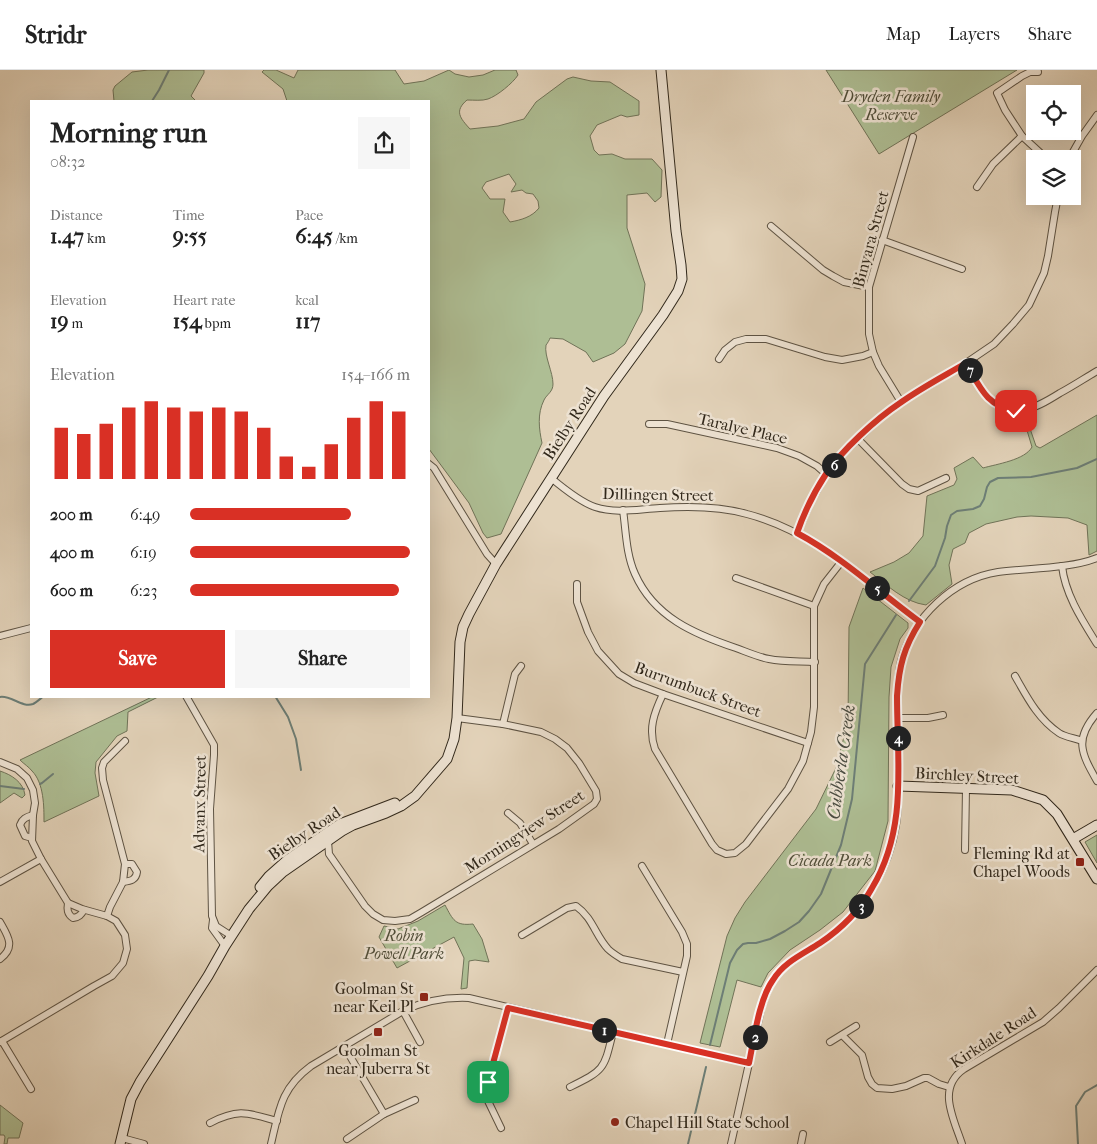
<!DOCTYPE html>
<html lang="en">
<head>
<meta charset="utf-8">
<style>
  body { margin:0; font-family:"IM FELL French Canon",serif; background:#f6f6f6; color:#222; height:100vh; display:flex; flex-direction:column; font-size:19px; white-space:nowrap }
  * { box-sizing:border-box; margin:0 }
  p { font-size:16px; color:#767676 }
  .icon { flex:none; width:28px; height:28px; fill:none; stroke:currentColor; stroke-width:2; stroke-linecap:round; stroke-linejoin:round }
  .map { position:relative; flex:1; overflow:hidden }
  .drawer { position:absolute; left:30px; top:30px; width:400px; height:598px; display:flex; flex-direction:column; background:#fff; border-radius:0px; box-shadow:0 5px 20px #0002 }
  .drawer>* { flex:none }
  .buttons { position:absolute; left:1026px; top:15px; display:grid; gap:10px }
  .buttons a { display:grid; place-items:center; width:55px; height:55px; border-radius:0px; background:#fff; box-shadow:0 5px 20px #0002; font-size:25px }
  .pin { position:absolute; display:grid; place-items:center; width:42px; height:42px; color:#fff; margin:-21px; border-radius:10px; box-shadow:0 2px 8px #0006 }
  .km { position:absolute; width:25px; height:25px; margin:-12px; border-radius:50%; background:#222; color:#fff; font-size:14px; line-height:25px; text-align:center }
  .round { display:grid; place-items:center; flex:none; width:52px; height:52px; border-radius:0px; background:#f6f6f6 }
  .overview { display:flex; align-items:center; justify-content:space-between; height:85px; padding:0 20px }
  h1 { font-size:28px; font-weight:700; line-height:38px }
  .metrics { display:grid; grid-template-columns:repeat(3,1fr); gap:8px; height:85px; padding:5px 20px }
  .metrics div { display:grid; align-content:center }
  .metrics b { font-size:21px; font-weight:700 }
  .metrics small { font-size:14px; font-weight:400 }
  .metrics p { font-size:14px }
  .chart { height:140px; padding:10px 20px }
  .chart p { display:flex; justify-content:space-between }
  .chart svg { width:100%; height:90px; margin-top:5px; stroke:#d93025; stroke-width:6 }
  .action { display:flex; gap:10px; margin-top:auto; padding:10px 20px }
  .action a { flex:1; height:58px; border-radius:0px; background:#d93025; color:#fff; font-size:20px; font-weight:700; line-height:58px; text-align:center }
  .action a+a { background:#f6f6f6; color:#222 }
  ul { padding:0 20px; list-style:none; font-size:16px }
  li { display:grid; grid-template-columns:80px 60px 1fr; align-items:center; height:38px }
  li i { height:12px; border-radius:6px; background:#d93025 }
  header { display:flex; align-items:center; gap:30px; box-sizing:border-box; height:70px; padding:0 25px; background:#fff; border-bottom:1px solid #e0e0e0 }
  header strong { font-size:24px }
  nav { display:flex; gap:28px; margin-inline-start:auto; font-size:18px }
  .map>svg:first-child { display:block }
</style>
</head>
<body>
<header>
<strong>Stridr</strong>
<nav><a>Map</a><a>Layers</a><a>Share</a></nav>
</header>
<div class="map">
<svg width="1097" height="1074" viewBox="0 0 1097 1074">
  <rect width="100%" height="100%" fill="#e3d3ba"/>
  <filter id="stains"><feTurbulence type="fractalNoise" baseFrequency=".004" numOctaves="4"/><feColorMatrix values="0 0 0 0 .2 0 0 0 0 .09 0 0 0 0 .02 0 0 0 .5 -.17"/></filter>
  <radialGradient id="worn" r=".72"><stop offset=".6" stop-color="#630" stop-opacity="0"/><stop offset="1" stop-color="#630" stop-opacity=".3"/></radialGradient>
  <g fill="#aebe94" stroke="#707358" fill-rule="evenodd">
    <path d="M148,0H204V3L191,26L196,31H114L113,20L115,16L132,2Z"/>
    <path d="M264,0H276L294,8L298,0H395L404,14L424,11L449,0L455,4L469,7L483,5L495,0H516L518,5C513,13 497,26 488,29C482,31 474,30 467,30C454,41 460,48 470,59L498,56L524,49L536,32L567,9L573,7L591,11L610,12L639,31V45L627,47L621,45L597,55L590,66L594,80L599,85L612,84L625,89H652L662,100L661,127L655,132L647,123L627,125V158L645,214L642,241L625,274L614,283L593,292L586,282L563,269L550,268C550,269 547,274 546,275C544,286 553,302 553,314C553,322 547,324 544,330C537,344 539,359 542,373L501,464L487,468L483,463L469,433L429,379V31H287L283,19L262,2ZM509,104L516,114L511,122L522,120L526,123L533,124L538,131L539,138C532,147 521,150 510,152L503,142L505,129H490L482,118L486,112Z"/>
    <path d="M826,0H1017L879,84Z"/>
    <path d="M1097,345V481L1089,485L1087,455L1068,448L1031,446L1017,447L986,454L969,463L965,473L953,479L949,495L952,514L926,535C904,532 887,515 870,502L894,492L909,483L923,466L927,426L954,415L957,409L954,398L973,387L983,398C997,394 1025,390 1032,377L1023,347H1026L1036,376L1040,378Z"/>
    <path d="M863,518L908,553V558L900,569L891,597L889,627L888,751L875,801L843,842L820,860L790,880L768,903L761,917L737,910L720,977L700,973L727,866L735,848L745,832L816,739L836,698L848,651L849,557Z"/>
    <path d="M154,626H160L128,642L127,661L117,666L96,692L95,703L99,726L44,752C44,737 44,713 32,701C29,697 24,694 20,690Z"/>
    <path d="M0,701C12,705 23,712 25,725L22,728L14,723L0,733Z"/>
    <path d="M1097,765V793L1085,772Z"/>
    <path d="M445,835C453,850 455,856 473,854L482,869L489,892L475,890L469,891L467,918L461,919L464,888L454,867L397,898L379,867L384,856L398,859L418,851Z"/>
    <path d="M0,1035L23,1053L19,1068H8L7,1074H4L5,1067L4,1065H0Z"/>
  </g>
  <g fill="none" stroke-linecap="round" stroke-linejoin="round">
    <g stroke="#6d7e76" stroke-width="2">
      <path d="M152,31L159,20L169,0"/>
      <path d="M909,531L935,496L945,468L947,456L951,445L957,441L973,439L980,436L984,429L987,417L990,412L998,408L1031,407L1077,398L1097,389"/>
      <path d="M275,626L288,647L296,669L301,700"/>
      <path d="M0,627C11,625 22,638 33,634C37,632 41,628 44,626"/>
      <path d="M40,714L42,713L53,704"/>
      <path d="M0,716L24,719"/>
      <path d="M710,975L730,893L737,880L743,874L748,873H756L770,869L785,861L799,852L809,841L821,824L841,775L852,729L865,594L896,545"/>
      <path d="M688,1074L706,997"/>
      <path d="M1078,1074L1076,1036L1085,1022L1097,1015"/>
    </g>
    <defs>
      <g id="street">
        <path d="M1038,2H1030L1022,6L997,23L1005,40L1022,66L1047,89"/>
        <path d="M1069,89L1082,66L1097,45"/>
        <path d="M977,117L993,94L1022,66"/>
        <path d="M771,156L823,200L833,206L844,212L869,217"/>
        <path d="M882,170L962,199"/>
        <path d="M719,289L725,280L735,272L746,269H766L825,287L842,290L863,286L873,282"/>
        <path d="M966,293C972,303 977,315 984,323C1009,353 1033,340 1060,323C1073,316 1085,308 1097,301"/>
        <path d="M901,332L879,296L873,282L869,264V217L913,67"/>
        <path d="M649,354H667L777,378L799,386L817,396L826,404"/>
        <path d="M858,369L902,414L909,419L918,421L946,408"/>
        <path d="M429,394L434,398L487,484L496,494"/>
        <path d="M551,408C563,418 580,432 595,437C616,444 639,439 660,438C689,436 719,436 747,444C816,462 864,511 920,552"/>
        <path d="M623,440C626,461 626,484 635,504C654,547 694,564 736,578C747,582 758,587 769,589C784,592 799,591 815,592"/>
        <path d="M797,463L810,433L826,404L841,385L881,347L901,332L966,293L994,274L1013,254L1029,235L1044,203L1048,186L1055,142L1058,126"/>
        <path d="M1062,496C1065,524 1082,550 1097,574"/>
        <path d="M736,508L814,536"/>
        <path d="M577,514V532L588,562L598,581L619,604L634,613L663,624L808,673"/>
        <path d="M0,566L31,558"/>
        <path d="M1015,606C1027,627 1038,649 1059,663C1065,667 1074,668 1082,671"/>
        <path d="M663,624C654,643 648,659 655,679L712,774L717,780L726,784L735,783L746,774L788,719L803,691L811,662L814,637V536L824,514L842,491"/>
        <path d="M186,626L214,675V685L210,739L212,846L216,856L230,865"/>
        <path d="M1097,643C1074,669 1081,683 1097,711"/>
        <path d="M897,648H928L943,645"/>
        <path d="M503,654L515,604L521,596"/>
        <path d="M0,692L17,699L27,708L33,720L35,733L33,745L32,771L41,789L68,833L82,839L107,846L116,851L125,865L127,879L123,893L112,906L94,916L0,972"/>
        <path d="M508,743L520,753L533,774"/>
        <path d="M32,768L25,766L20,755C22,749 26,747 33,745"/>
        <path d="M328,771L329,784L365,836L373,844L383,850L395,851L410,849L422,842L559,759L594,734L597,729L596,721L579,693L567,678L555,669L541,662L503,654L457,648"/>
        <path d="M965,780L966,718"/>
        <path d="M642,796L682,862L687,874V886L667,974"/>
        <path d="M0,812L41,789"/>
        <path d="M123,812C131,811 136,810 137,802L132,794H125"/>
        <path d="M68,833C67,839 67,844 73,848C79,847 81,845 84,840"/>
        <path d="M107,846L110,837L123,812L125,794L103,710L102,698L104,692L125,671"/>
        <path d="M213,850L212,858L225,876"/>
        <path d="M0,852C8,866 16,877 0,889"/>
        <path d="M522,865L567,838L576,836C593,848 595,865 608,879C612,883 617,886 622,889L683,902"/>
        <path d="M403,941L420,972"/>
        <path d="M842,965L862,985L868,1007L872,1014L877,1018L892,1019L906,1016L924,1008H928L939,1014L949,1017"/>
        <path d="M2,971L31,1019"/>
        <path d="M830,972L856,956"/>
        <path d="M344,976L384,1044"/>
        <path d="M570,1017C605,1000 604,999 613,962"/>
        <path d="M210,1053C239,1038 248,1043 277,1051"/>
        <path d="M501,1058L488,1031L486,1022L508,938"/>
        <path d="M122,1068L144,1074"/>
        <path d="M347,1069L384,1044L415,1030"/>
        <path d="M271,1074C279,1040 281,1018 311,996L403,941C424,931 446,927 469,928L749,993"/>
        <path d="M731,1074L762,935C776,890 799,890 832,864C866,837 889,798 896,755C899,738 898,720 898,702C898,676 897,651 897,626C898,614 898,603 901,591C913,547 953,509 998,502C1029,498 1069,499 1097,488"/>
        <path d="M801,1074L803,1064"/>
        <path d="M962,1074C954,1049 936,1018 964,999L1043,952L1059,938L1097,900"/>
      </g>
      <g id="secondary">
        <path d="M898,716L1012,720L1043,730L1057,744L1097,809"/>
        <path d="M1073,769L1097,755"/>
        <path d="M260,817L269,806L287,790L340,754L395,733"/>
        <path d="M120,1074L131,1029L140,1012L208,906L225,876L249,839L268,816L283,802L342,761L353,755L386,743L401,736L415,726L447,689L454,669L457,648L460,572L463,557L469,544L496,494L604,326L663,245L678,221L682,209L681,195L676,161L661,0"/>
      </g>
    </defs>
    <use href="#street" stroke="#5e5343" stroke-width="8"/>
    <use href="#secondary" stroke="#31281b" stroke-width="11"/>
    <use href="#street" stroke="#ede2d2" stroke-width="6"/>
    <use href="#secondary" stroke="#ede2d2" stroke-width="9"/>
  </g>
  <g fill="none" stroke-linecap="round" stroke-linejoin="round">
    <defs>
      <path id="route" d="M488,1012L508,938L749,993C754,969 759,929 773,910C784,892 803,884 820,873C841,859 860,840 872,818C908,758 897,692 897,626C899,596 904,577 920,552C879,522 842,487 797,463C804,443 814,422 826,404C842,380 876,349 900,333C921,318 944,306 966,293C980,317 986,336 1016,341"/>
    </defs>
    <use href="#route" stroke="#fff" stroke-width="10"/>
    <use href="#route" stroke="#d93025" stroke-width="6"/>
  </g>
  <g fill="#8f2418" stroke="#ede2d2" stroke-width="2">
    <rect x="1075" y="787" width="10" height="10" rx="2.5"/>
    <rect x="419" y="922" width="10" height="10" rx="2.5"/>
    <rect x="373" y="957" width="10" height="10" rx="2.5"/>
    <circle cx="615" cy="1052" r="5"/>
  </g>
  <g text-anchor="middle" stroke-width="5" stroke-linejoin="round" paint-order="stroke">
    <g font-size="16" font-style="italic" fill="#504e39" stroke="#ede2d2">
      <text x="891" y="32">Dryden Family<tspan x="891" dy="18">Reserve</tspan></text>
      <text x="830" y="796">Cicada Park</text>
      <text x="404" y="871">Robin<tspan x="404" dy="18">Powell Park</tspan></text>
    </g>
    <g font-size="16" fill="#31281b" stroke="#ede2d2">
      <text transform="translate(870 169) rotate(-75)" y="6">Binyara Street</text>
      <text transform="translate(569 353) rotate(-57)" y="6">Bielby Road</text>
      <text transform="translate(743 358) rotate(13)" y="6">Taralye Place</text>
      <text transform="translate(658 424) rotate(1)" y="6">Dillingen Street</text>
      <text transform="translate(698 619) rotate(20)" y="6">Burrumbuck Street</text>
      <text transform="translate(967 705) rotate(3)" y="6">Birchley Street</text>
      <text transform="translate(199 734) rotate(-89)" y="6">Advanx Street</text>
      <text transform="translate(524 761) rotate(-33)" y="6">Morningview Street</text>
      <text transform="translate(304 763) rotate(-34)" y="6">Bielby Road</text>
      <text transform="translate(993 967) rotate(-33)" y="6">Kirkdale Road</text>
    </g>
    <g font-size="16" fill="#31281b" stroke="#ede2d2" text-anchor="end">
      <text x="1070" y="789">Fleming Rd at<tspan x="1070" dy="18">Chapel Woods</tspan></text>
      <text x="414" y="924">Goolman St<tspan x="414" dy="18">near Keil Pl</tspan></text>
      <text x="378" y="986" text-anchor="middle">Goolman St<tspan x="378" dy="18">near Juberra St</tspan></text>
      <text x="625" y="1058" text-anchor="start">Chapel Hill State School</text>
    </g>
    <g font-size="18" font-style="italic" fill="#4a4c41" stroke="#ede2d2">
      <text transform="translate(841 692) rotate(-82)" y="6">Cubberla Creek</text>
    </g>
  </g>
  <rect width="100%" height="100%" filter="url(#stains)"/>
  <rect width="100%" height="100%" fill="url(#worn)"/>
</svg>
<div class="buttons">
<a><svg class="icon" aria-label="locate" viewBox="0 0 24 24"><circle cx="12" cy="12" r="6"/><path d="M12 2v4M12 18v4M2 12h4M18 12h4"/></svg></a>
<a><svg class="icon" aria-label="layers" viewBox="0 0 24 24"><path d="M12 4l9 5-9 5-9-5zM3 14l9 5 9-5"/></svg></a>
</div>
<div class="pin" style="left:488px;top:1012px;background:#1e9e55"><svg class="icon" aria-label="arrive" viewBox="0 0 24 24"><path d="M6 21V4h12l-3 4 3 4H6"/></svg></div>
<div class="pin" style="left:1016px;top:341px;background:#d93025"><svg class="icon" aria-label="check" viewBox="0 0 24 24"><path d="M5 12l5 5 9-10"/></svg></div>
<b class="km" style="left:604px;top:960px">1</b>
<b class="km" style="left:755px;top:967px">2</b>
<b class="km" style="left:861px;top:836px">3</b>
<b class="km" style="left:898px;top:668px">4</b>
<b class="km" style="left:877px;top:518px">5</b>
<b class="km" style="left:834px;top:395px">6</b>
<b class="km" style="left:970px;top:300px">7</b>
<section class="drawer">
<div class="overview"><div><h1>Morning run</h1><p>08:32</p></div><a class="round"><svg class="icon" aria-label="share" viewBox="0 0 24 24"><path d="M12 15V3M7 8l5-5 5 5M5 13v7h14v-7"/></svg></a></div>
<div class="metrics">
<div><p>Distance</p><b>1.47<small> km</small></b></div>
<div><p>Time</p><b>9:55</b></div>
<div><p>Pace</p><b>6:45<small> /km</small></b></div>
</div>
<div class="metrics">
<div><p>Elevation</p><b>19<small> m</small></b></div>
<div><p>Heart rate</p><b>154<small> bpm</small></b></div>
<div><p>kcal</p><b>117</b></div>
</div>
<div class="chart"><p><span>Elevation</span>154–166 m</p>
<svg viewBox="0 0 160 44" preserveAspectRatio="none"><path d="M5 44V19M15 44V22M25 44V17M35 44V9M45 44V6M55 44V9M65 44V11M75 44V9M85 44V11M95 44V19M105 44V33M115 44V38M125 44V27M135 44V14M145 44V6M155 44V11"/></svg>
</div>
<ul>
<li><b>200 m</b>6:49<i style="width:73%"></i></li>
<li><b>400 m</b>6:19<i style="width:100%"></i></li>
<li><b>600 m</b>6:23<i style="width:95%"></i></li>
</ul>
<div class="action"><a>Save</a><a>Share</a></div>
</section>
</div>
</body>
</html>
